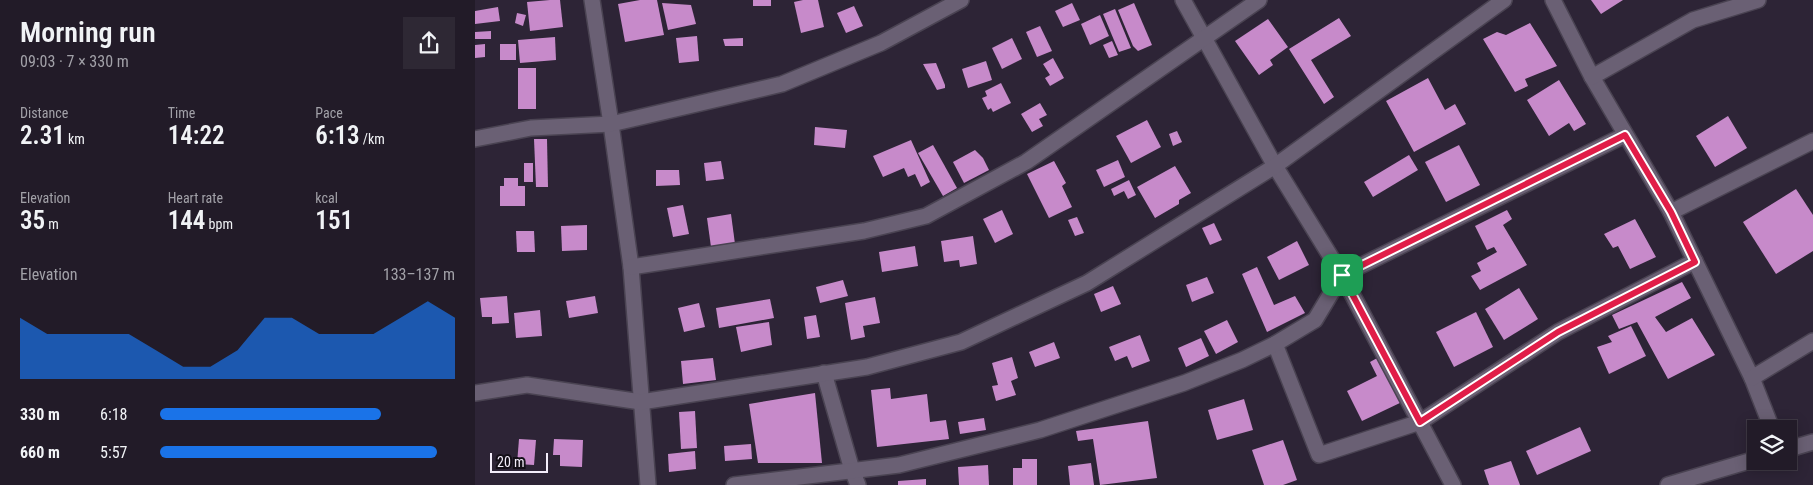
<!DOCTYPE html>
<html lang="en">
<head>
<meta charset="utf-8">
<style>
  body { margin:0; font-family:"Roboto Condensed",sans-serif; background:#2e2834; color:#f1f3f6; height:100vh; display:flex; flex-direction:column; font-size:19px; white-space:nowrap }
  * { box-sizing:border-box; margin:0 }
  p { font-size:16px; color:#a2a1a8 }
  .icon { flex:none; width:28px; height:28px; fill:none; stroke:currentColor; stroke-width:2; stroke-linecap:round; stroke-linejoin:round }
  .map { position:relative; flex:1; overflow:hidden }
  .details { display:flex; flex-direction:column; background:#221b28; width:475px }
  .details>* { flex:none }
  .controls { position:absolute; left:1272px; top:420px; display:grid; gap:10px }
  .controls a { display:grid; place-items:center; width:50px; height:50px; border-radius:0px; background:#221b28; box-shadow:0 2px 12px #0003,0 0 0 1px #3f3945; font-size:25px }
  .scale { position:absolute; left:15px; bottom:12px; width:58px; box-sizing:border-box; padding-left:5px; border:2px solid #f3edfa; border-top:0; font-size:14px; line-height:18px; white-space:nowrap; color:#f3edfa; -webkit-text-stroke:4px #130f17; paint-order:stroke }
  .pin { position:absolute; display:grid; place-items:center; width:42px; height:42px; color:#fff; margin:-21px; border-radius:10px; box-shadow:0 2px 8px #0006 }
  .round { display:grid; place-items:center; flex:none; width:52px; height:52px; border-radius:0px; background:#2e2834 }
  .overview { display:flex; align-items:center; justify-content:space-between; height:85px; padding:0 20px }
  h1 { font-size:28px; font-weight:600; line-height:38px }
  .stats { display:grid; grid-template-columns:repeat(3,1fr); gap:8px; height:85px; padding:5px 20px }
  .stats div { display:grid; align-content:center }
  .stats b { font-size:25px; font-weight:600 }
  .stats small { font-size:14px; font-weight:400 }
  .stats p { font-size:14px }
  .chart { height:140px; padding:10px 20px }
  .chart p { display:flex; justify-content:space-between }
  .chart svg { width:100%; height:90px; margin-top:5px; fill:#1a73e8; opacity:.7 }
  ul { padding:0 20px; list-style:none; font-size:16px }
  li { display:grid; grid-template-columns:80px 60px 1fr; align-items:center; height:38px }
  li i { height:12px; border-radius:6px; background:#1a73e8 }
  main { display:flex; flex:1; min-height:0 }
  .map>svg:first-child { display:block }
</style>
</head>
<body>
<main>
<section class="details">
<div class="overview"><div><h1>Morning run</h1><p>09:03 · 7 × 330 m</p></div><a class="round"><svg class="icon" aria-label="share" viewBox="0 0 24 24"><path d="M12 15V3M7 8l5-5 5 5M5 13v7h14v-7"/></svg></a></div>
<div class="stats">
<div><p>Distance</p><b>2.31<small> km</small></b></div>
<div><p>Time</p><b>14:22</b></div>
<div><p>Pace</p><b>6:13<small> /km</small></b></div>
</div>
<div class="stats">
<div><p>Elevation</p><b>35<small> m</small></b></div>
<div><p>Heart rate</p><b>144<small> bpm</small></b></div>
<div><p>kcal</p><b>151</b></div>
</div>
<div class="chart"><p><span>Elevation</span>133–137 m</p>
<svg viewBox="0 0 160 44" preserveAspectRatio="none"><path d="M0 44V14L10 22L20 22L30 22L40 22L50 30L60 38L70 38L80 30L90 14L100 14L110 22L120 22L130 22L140 14L150 6L160 14V44z"/></svg>
</div>
<ul>
<li><b>330 m</b>6:18<i style="width:75%"></i></li>
<li><b>660 m</b>5:57<i style="width:94%"></i></li>
</ul>
</section>
<div class="map">
<svg width="1338" height="485" viewBox="0 0 1338 485">
  <rect width="100%" height="100%" fill="#2d2436"/>
  <g fill="#c78aca">
    <path d="M75,0H85L88,27L55,31L52,2Z"/>
    <path d="M165,0H182L189,35L150,42L143,4Z"/>
    <rect x="278" y="0" width="18" height="6"/>
    <path d="M328,0H343L349,27L326,33L319,2Z"/>
    <path d="M1116,0H1148L1126,14Z"/>
    <path d="M187,3L216,5L221,24L193,30Z"/>
    <path d="M597,3L605,20L588,27L580,11Z"/>
    <path d="M659,3L677,45L663,51L658,46L643,10Z"/>
    <path d="M379,6L388,26L371,33L362,13Z"/>
    <path d="M23,7L25,21L0,24V11Z"/>
    <path d="M640,9L656,48L644,52L628,14Z"/>
    <path d="M42,13L51,15L48,26L40,23Z"/>
    <path d="M625,15L634,36L615,45L606,24Z"/>
    <path d="M864,18L876,36L836,60L859,97L849,104L814,49Z"/>
    <path d="M793,19L813,47L795,60L798,65L784,75L760,41Z"/>
    <path d="M1055,23L1082,66L1050,79L1053,86L1040,92L1008,39L1022,32L1031,35Z"/>
    <path d="M565,26L577,51L562,57L551,32Z"/>
    <path d="M16,31V39H0V32Z"/>
    <path d="M222,36L224,61L204,63L201,38Z"/>
    <path d="M80,37L81,60L45,63L43,40Z"/>
    <path d="M268,38V46H250L248,39Z"/>
    <path d="M537,38L547,59L527,69L517,48Z"/>
    <path d="M637,41L643,55L634,58L628,45Z"/>
    <path d="M10,44V57L0,58V45Z"/>
    <rect x="25" y="44" width="16" height="16"/>
    <path d="M578,58L589,78L575,86L570,78L575,75L568,64Z"/>
    <path d="M511,61L517,80L493,88L487,69Z"/>
    <path d="M461,63L470,85V88L462,90L448,64Z"/>
    <rect x="43" y="68" width="18" height="41"/>
    <path d="M953,78L970,110L980,104L991,124L939,152L911,101Z"/>
    <path d="M1084,80L1111,124L1099,131L1094,123L1074,136L1052,100Z"/>
    <path d="M526,83L536,103L518,112L516,108L513,110L507,98L512,96L510,91Z"/>
    <path d="M565,103L572,115L564,119L568,126L557,132L546,114Z"/>
    <path d="M1253,116L1272,148L1240,167L1221,136Z"/>
    <path d="M672,120L686,147L656,163L641,136Z"/>
    <path d="M340,127L372,130L370,148L339,145Z"/>
    <path d="M702,131L707,142L698,146L694,134Z"/>
    <path d="M59,139H72L73,187H61Z"/>
    <path d="M436,140L455,182L446,187L440,174L433,177L429,168L408,177L398,156Z"/>
    <path d="M458,145L482,188L468,196L443,153Z"/>
    <path d="M984,145L1005,185L971,202L950,162Z"/>
    <path d="M500,150L508,158L514,170L489,183L478,162Z"/>
    <path d="M934,155L943,170L898,197L889,182Z"/>
    <path d="M643,160L650,177L629,187L621,170Z"/>
    <path d="M246,161L249,179L231,181L229,163Z"/>
    <path d="M579,161L591,183L587,186L597,207L574,218L552,174Z"/>
    <rect x="49" y="163" width="9" height="19"/>
    <path d="M700,166L716,193L704,200V204L680,218L662,187Z"/>
    <path d="M181,170H204L205,185L181,186Z"/>
    <path d="M29,178H43V186H50V206H25V186H29Z"/>
    <path d="M654,180L661,195L653,199L649,191L639,196L636,189Z"/>
    <path d="M1321,189L1338,215V251L1301,274L1268,222Z"/>
    <path d="M208,205L214,234L198,237L192,208Z"/>
    <path d="M527,210L538,234L520,243L508,219Z"/>
    <path d="M1032,210L1037,219L1028,225L1052,265L1005,290L996,276L1006,271L1002,263L1022,252L1019,247L1012,250L1000,226Z"/>
    <path d="M256,214L260,244L236,247L232,218Z"/>
    <path d="M602,217L609,233L600,236L593,220Z"/>
    <path d="M1160,219L1181,257L1155,269L1143,246L1138,248L1129,234Z"/>
    <path d="M739,223L747,240L735,245L727,228Z"/>
    <path d="M112,225V250L87,251L86,226Z"/>
    <path d="M41,231H59L60,252H42Z"/>
    <path d="M498,236L502,264L485,267L484,260L469,262L466,241Z"/>
    <path d="M822,241L834,265L804,280L792,257Z"/>
    <path d="M440,246L443,266L407,272L404,252Z"/>
    <path d="M782,267L799,305L820,296L830,313L792,332L767,274Z"/>
    <path d="M732,277L739,293L717,302L711,285Z"/>
    <path d="M368,280L373,296L345,303L341,287Z"/>
    <path d="M1207,282L1216,298L1180,317L1191,332L1217,318L1240,355L1193,379L1162,322L1144,329L1137,315Z"/>
    <path d="M638,286L646,304L626,312L619,294Z"/>
    <path d="M1044,288L1063,319L1029,340L1010,309Z"/>
    <path d="M32,296L34,323L17,324V317H7L5,298Z"/>
    <path d="M120,296L123,313L94,318L91,301Z"/>
    <path d="M400,297L405,323L388,326L390,337L376,340L370,303Z"/>
    <path d="M295,299L299,318L244,328L241,308Z"/>
    <path d="M224,303L230,327L209,332L203,308Z"/>
    <path d="M65,310L67,336L41,338L39,313Z"/>
    <path d="M1001,312L1018,347L979,367L961,332Z"/>
    <path d="M341,315L345,337L332,339L329,317Z"/>
    <path d="M752,320L763,342L741,354L729,331Z"/>
    <path d="M294,322L297,345L266,352L261,327Z"/>
    <path d="M1156,326L1171,356L1134,374L1122,347L1137,342L1133,336Z"/>
    <path d="M665,335L675,361L657,368L652,356L640,361L634,347Z"/>
    <path d="M726,338L734,356L711,367L703,348Z"/>
    <path d="M579,342L585,358L560,367L554,352Z"/>
    <path d="M537,357L543,378L536,381L541,395L521,401L517,386L523,385L517,363Z"/>
    <path d="M904,357L927,402L887,421L872,391L902,376L895,362Z"/>
    <path d="M238,358L241,380L208,384L206,361Z"/>
    <path d="M415,388L416,399L452,394L455,422L471,420L474,439L402,447L396,390Z"/>
    <path d="M340,393L347,463H283L274,404Z"/>
    <path d="M769,399L778,430L742,440L733,410Z"/>
    <path d="M220,411L222,448L206,449L204,412Z"/>
    <path d="M509,418L511,430L485,434L483,422Z"/>
    <path d="M673,421L682,478L625,485L618,439L603,441L601,431Z"/>
    <path d="M1105,427L1116,451L1062,475L1051,451Z"/>
    <path d="M44,439L61,440L59,465L42,464Z"/>
    <path d="M79,439L108,440L107,467L85,466V455H78Z"/>
    <path d="M808,440L822,480L808,485H789L777,450Z"/>
    <path d="M276,444L277,459L250,461L249,446Z"/>
    <path d="M220,451L221,469L194,472L193,454Z"/>
    <path d="M547,459H562V485H538V468H547Z"/>
    <path d="M1036,461L1045,485H1014L1009,470Z"/>
    <path d="M616,463L619,485H595L593,466Z"/>
    <path d="M513,465L514,485H484L483,467Z"/>
    <path d="M451,479V485H423V481Z"/>
  </g>
  <g fill="none" stroke-linecap="round" stroke-linejoin="round">
    <defs>
      <g id="street">
        <path d="M117,0L136,124L156,267L173,485"/>
        <path d="M708,0L800,166L867,275L978,485"/>
        <path d="M1078,0L1117,77L1196,212L1277,378L1297,429"/>
        <path d="M1117,77L1218,20L1283,0"/>
        <path d="M0,139L56,128L136,124L307,84L406,43L486,0"/>
        <path d="M1196,212L1338,141"/>
        <path d="M156,267L389,231L451,216L551,162L784,0"/>
        <path d="M800,344L844,455L945,422L1083,332L1220,261"/>
        <path d="M349,373L377,470L383,485"/>
        <path d="M1277,378L1338,341"/>
        <path d="M0,393L52,385L166,402L392,367L486,342L612,283L800,166L1029,0"/>
        <path d="M1314,449L1338,442"/>
        <path d="M259,485L424,465L565,430L709,383L767,360L800,344L840,320L867,275L1150,135"/>
        <path d="M1193,485L1281,459"/>
      </g>
    </defs>
    <use href="#street" stroke="#4a4352" stroke-width="18"/>
    <use href="#street" stroke="#6a6074" stroke-width="15"/>
  </g>
  <g fill="none" stroke-linecap="round" stroke-linejoin="round">
    <defs>
      <path id="route" d="M1150,135L1196,212L1220,262L1083,332L945,422L867,275Z"/>
    </defs>
    <use href="#route" stroke="#fff" stroke-width="10"/>
    <use href="#route" stroke="#e11d48" stroke-width="6"/>
  </g>
</svg>
<div class="controls">
<a><svg class="icon" aria-label="layers" viewBox="0 0 24 24"><path d="M12 4l9 5-9 5-9-5zM3 14l9 5 9-5"/></svg></a>
</div>
<div class="scale">20 m</div>
<div class="pin" style="left:867px;top:275px;background:#1e9e55"><svg class="icon" aria-label="arrive" viewBox="0 0 24 24"><path d="M6 21V4h12l-3 4 3 4H6"/></svg></div>
</div>
</main>
</body>
</html>
